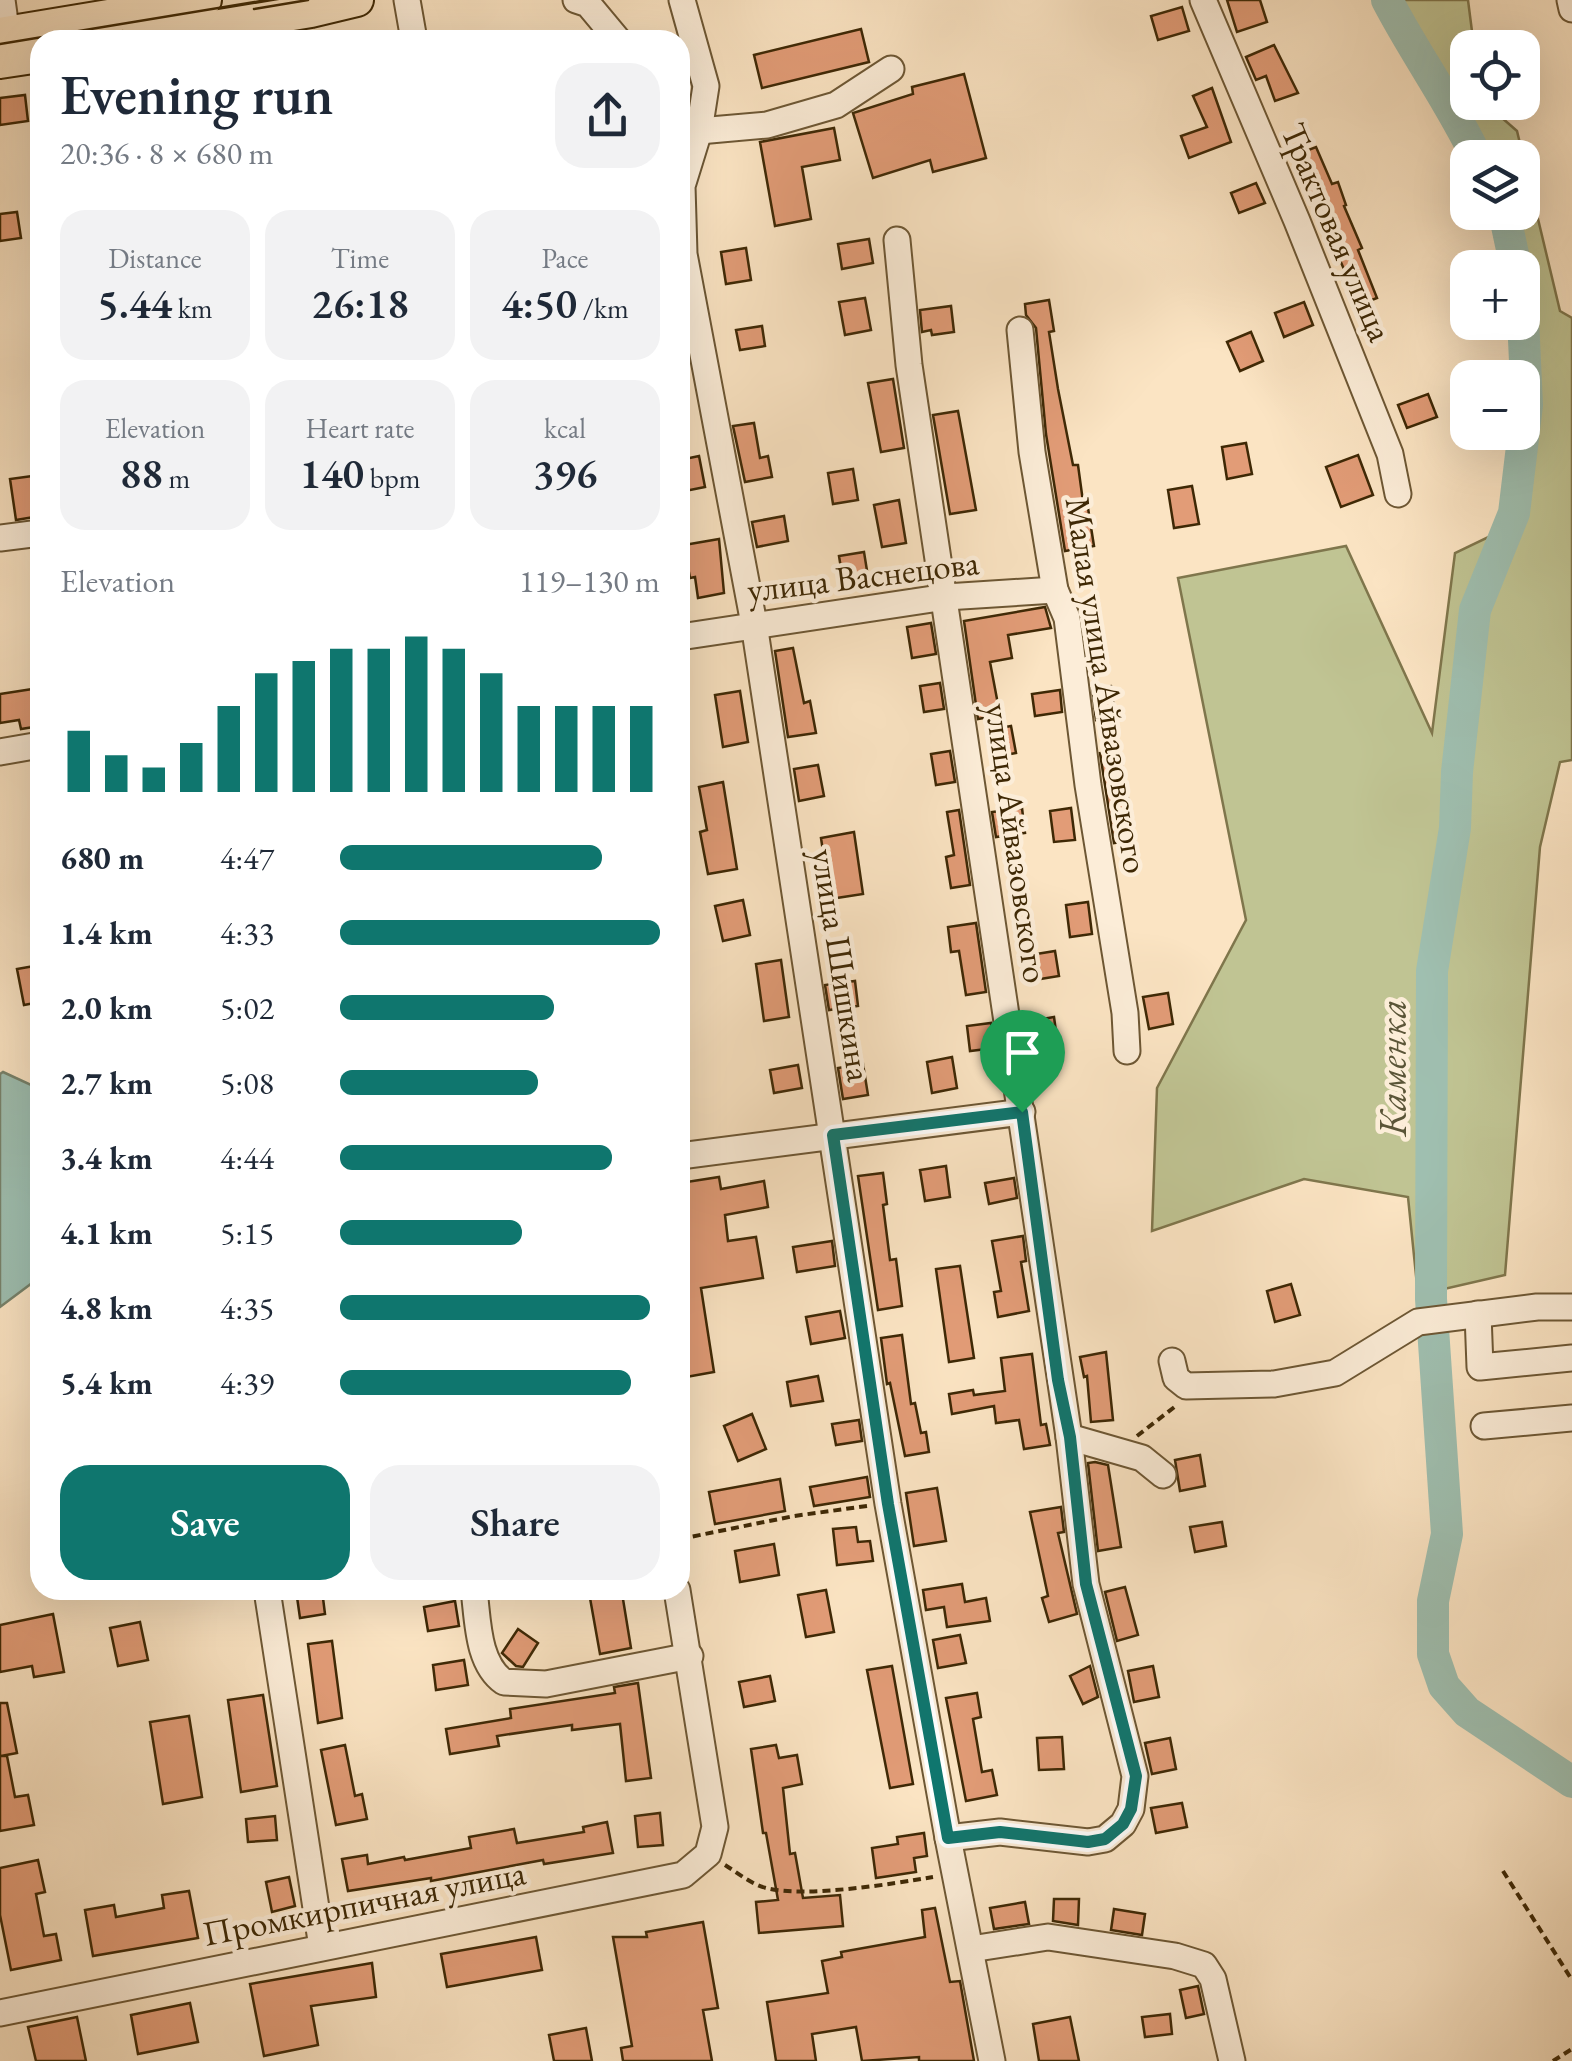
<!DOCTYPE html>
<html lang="en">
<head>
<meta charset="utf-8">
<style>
  body { margin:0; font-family:"EB Garamond",serif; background:#f2f2f3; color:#1f2937; height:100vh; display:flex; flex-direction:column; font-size:38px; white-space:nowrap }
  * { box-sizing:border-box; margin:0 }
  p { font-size:32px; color:#747a83 }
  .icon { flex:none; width:55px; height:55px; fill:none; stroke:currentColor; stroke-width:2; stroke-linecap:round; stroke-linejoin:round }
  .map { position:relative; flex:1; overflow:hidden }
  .side { position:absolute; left:30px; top:30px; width:660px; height:1570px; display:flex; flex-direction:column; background:#fff; border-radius:30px; box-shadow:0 10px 40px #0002 }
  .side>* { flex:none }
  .tools { position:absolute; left:1450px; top:30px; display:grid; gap:20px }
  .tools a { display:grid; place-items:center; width:90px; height:90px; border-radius:20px; background:#fff; box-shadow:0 10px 40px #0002; font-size:50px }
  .pin { position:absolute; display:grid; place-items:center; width:85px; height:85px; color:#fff; margin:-102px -42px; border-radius:50% 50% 50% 0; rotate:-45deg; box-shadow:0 0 10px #0007 }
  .pin .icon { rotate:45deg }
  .round { display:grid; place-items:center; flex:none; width:105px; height:105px; border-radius:30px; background:#f2f2f3 }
  .summary { display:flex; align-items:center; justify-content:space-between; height:170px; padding:0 30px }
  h1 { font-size:55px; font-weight:600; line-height:75px }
  .metrics { display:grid; grid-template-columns:repeat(3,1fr); gap:15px; height:170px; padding:10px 30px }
  .metrics div { display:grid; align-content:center; border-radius:25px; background:#f2f2f3; text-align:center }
  .metrics b { font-size:42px; font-weight:600 }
  .metrics small { font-size:28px; font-weight:400 }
  .metrics p { font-size:28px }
  .chart { height:280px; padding:20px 30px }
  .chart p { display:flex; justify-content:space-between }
  .chart svg { width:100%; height:180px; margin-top:10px; stroke:#0f766e; stroke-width:6 }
  .cta { display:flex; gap:20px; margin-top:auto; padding:20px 30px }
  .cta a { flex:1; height:115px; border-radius:30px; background:#0f766e; color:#fff; font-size:40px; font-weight:600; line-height:115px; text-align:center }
  .cta a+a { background:#f2f2f3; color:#1f2937 }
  ul { padding:0 30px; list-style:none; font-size:32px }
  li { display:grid; grid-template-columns:160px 120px 1fr; align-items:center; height:75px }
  li i { height:25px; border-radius:12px; background:#0f766e }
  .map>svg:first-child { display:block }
</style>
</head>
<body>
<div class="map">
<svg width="1572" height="2061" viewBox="0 0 1572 2061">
  <rect width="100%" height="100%" fill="#fbe4c3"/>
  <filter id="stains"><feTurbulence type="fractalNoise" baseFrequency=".002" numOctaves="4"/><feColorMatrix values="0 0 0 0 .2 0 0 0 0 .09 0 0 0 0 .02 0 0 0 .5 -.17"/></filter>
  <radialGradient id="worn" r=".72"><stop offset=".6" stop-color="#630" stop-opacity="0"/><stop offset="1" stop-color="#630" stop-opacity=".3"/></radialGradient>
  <path fill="#c0c493" stroke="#7f764c" stroke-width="2.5" d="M1398,0H1468L1474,47L1468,48V102L1485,103L1517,131L1560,311L1572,318V760L1560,762L1540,847L1505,1275L1418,1295L1408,1197L1304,1179L1152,1231L1157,1088L1246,920L1178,578L1346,546L1432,733L1455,553L1526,519L1537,316L1512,213L1522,212V158L1489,157Z"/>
  <path fill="#9fbfb0" stroke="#78836c" stroke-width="2.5" d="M3,1072L40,1089V1277L0,1307V1074Z"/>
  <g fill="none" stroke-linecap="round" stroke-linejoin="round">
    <g stroke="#9fbfb0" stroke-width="32">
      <path d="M1387,0C1415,54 1451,103 1477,158"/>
      <path d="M1504,212L1516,268"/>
      <path d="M1522,296L1527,405L1514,513L1475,610L1457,772L1455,828L1432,971L1431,1299L1447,1534L1433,1601V1654L1444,1686L1467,1712L1572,1782"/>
    </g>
  </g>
  <g fill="#e29c77" stroke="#3e2805" stroke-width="2.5">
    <path d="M1227,0H1260L1267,22L1237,32Z"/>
    <path d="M1182,7L1189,31L1158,40L1151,16Z"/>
    <path d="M861,29L869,62L762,88L754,55Z"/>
    <path d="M1274,45L1298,93L1275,101L1266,76L1256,80L1246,57Z"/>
    <path d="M964,74L986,158L933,172L930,160L873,178L853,113L913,94L912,87Z"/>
    <path d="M1212,88L1231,142L1189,158L1181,136L1207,127L1193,96Z"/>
    <path d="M25,95L28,121L0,125V98Z"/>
    <path d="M834,128L840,160L802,167L811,219L775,226L760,142Z"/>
    <path d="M1316,147L1332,184L1338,182L1346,205L1344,206L1362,248L1358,250L1377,298L1354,307L1342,278L1347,276L1320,215L1317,217L1293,156Z"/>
    <path d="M1256,183L1265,203L1239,213L1231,193Z"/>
    <path d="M17,212L21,238L0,241V214Z"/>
    <path d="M869,239L873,263L842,269L838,244Z"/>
    <path d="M746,248L751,280L726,284L721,252Z"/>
    <path d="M865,298L871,330L845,335L839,302Z"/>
    <path d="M1049,300L1054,331L1049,332L1058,389L1073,465H1078L1084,509L1088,508L1094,546L1065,551L1046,434L1036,328L1026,315L1025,304Z"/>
    <path d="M1304,302L1313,325L1284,337L1275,313Z"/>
    <path d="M951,306L954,332L932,335L931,330L922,332L920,310Z"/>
    <path d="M762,326L765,346L740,350L736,330Z"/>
    <path d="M1251,332L1263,361L1240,371L1227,342Z"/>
    <path d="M893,379L904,448L881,452L868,383Z"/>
    <path d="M1428,394L1437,417L1407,428L1398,405Z"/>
    <path d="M958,411L976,510L950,514L933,415Z"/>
    <path d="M754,423L760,458L768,456L772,477L745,482L733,426Z"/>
    <path d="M1246,443L1252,474L1227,479L1222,447Z"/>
    <path d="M1358,455L1373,495L1341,507L1326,467Z"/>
    <path d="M699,456L705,487L680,492V460Z"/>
    <path d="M853,469L858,500L833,504L828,473Z"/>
    <path d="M40,475V516L16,520L10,479Z"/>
    <path d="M1192,486L1199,524L1174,528L1168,490Z"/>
    <path d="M899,500L906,543L882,547L874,505Z"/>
    <path d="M784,516L788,541L757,547L752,522Z"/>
    <path d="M719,539L724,593L698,598L695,577L690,578L684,545Z"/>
    <path d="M864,552L869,583L844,587L839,556Z"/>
    <path d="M1045,607L1051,628L1008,635L1012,658L990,662L1000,715L978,719L964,621Z"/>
    <path d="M931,623L936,654L912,658L907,627Z"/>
    <path d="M793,648L804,703L810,701L816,733L788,737L775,651Z"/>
    <path d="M940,683L944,709L924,712L920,686Z"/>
    <path d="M1111,686L1115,717L1096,720L1092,688Z"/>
    <path d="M39,688L40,726L21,729L19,720L0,723V694Z"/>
    <path d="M1060,690L1062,712L1035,716L1032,694Z"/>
    <path d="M740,691L748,742L723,747L715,695Z"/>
    <path d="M1011,726L1016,753L994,757L990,730Z"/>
    <path d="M950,751L955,782L936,785L931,754Z"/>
    <path d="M1120,751L1135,840L1114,843L1100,753Z"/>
    <path d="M818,765L824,796L799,801L794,769Z"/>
    <path d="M723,782L737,869L708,874L700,832L707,830L699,787Z"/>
    <path d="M1022,808L1025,833L996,837L992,812Z"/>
    <path d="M1071,808L1075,840L1054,842L1050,811Z"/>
    <path d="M959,810L970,885L951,888L946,857L954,855L947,812Z"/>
    <path d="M854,832L863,894L830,899L821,838Z"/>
    <path d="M743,900L750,935L723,941L715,906Z"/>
    <path d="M1088,902L1092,934L1070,937L1066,905Z"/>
    <path d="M976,923L986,992L966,995L959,951L951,952L948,927Z"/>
    <path d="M1055,951L1059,976L1028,981L1024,956Z"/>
    <path d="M781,960L789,1017L764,1021L756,964Z"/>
    <path d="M40,965V1002L24,1005L17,969Z"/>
    <path d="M855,981L858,1006L829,1010L825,985Z"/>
    <path d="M1168,993L1173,1024L1149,1029L1143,997Z"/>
    <path d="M1054,1017L1058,1046L1035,1050L1031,1021Z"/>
    <path d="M991,1023L995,1048L970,1051L967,1026Z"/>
    <path d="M952,1057L957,1088L932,1093L927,1062Z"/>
    <path d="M863,1064L868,1095L843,1099L838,1068Z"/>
    <path d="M798,1065L802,1088L774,1093L770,1070Z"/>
    <path d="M946,1166L950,1197L925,1201L920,1170Z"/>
    <path d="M883,1173L887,1204L883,1205L890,1260L896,1259L902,1306L878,1310L858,1176Z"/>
    <path d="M719,1177L721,1189L764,1181L768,1207L725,1215L728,1241L756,1237L763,1278L701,1288L714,1372L686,1377L682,1355L688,1354L680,1312V1183Z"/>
    <path d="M1014,1178L1017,1198L989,1204L985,1183Z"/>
    <path d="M1023,1236L1026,1261L1021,1262L1029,1311L998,1317L994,1292L1001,1291L992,1241Z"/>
    <path d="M832,1241L835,1266L797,1272L793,1247Z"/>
    <path d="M960,1266L974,1358L949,1362L936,1269Z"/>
    <path d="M1291,1284L1300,1315L1275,1322L1267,1291Z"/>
    <path d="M840,1311L845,1338L811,1344L806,1317Z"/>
    <path d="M902,1335L911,1404L915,1403L921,1433L926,1432L929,1452L905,1456L890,1383L887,1384L881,1338Z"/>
    <path d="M1106,1352L1113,1420L1091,1422L1087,1376L1084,1377L1080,1357Z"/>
    <path d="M1032,1354L1041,1425L1046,1424L1050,1445L1024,1449L1019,1420L996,1423L994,1406L952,1414L949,1394L973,1390L974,1395L1005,1391L1001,1358Z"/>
    <path d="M818,1376L823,1401L791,1406L787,1382Z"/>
    <path d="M752,1414L766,1449L738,1461L724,1426Z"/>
    <path d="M859,1420L862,1441L836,1445L832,1424Z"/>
    <path d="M1200,1455L1205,1486L1180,1491L1175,1460Z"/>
    <path d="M1095,1462L1108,1465L1121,1547L1098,1551L1088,1463Z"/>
    <path d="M867,1477L870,1497L814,1506L810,1487Z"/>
    <path d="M780,1479L785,1511L715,1524L709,1492Z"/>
    <path d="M937,1488L946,1541L914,1546L906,1493Z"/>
    <path d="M1061,1507L1064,1532L1058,1533L1077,1614L1049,1622L1042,1598L1048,1596L1030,1512Z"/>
    <path d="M1222,1522L1226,1546L1195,1552L1190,1527Z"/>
    <path d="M856,1527L858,1542L870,1541L873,1561L837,1565L833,1529Z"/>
    <path d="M774,1544L779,1575L740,1582L735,1551Z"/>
    <path d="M962,1584L965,1602L986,1598L990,1621L947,1627L944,1607L926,1610L923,1590Z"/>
    <path d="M1125,1587L1138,1635L1117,1641L1105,1592Z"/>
    <path d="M296,1590H322L325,1614L300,1618Z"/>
    <path d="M826,1590L834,1632L806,1637L798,1595Z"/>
    <path d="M622,1593L631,1648L600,1654L590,1598Z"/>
    <path d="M455,1601L459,1626L428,1631L424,1607Z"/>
    <path d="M53,1614L64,1672L34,1677L32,1666L0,1672V1625Z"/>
    <path d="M140,1622L148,1660L118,1666L110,1628Z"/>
    <path d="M518,1629L538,1643L523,1667L516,1666L502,1653Z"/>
    <path d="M960,1635L966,1663L938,1668L933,1640Z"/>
    <path d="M332,1641L342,1718L318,1723L308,1644Z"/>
    <path d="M464,1660L468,1685L436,1690L433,1665Z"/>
    <path d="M892,1666L913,1784L890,1788L867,1670Z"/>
    <path d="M1090,1666L1098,1697L1083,1704L1070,1676Z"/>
    <path d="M1153,1666L1159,1697L1134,1702L1128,1671Z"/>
    <path d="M770,1676L775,1701L744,1707L739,1682Z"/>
    <path d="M638,1683L651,1778L626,1781L620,1724L572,1730V1725L497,1736L499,1746L450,1754L446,1729L511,1718L510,1709L615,1693L614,1687Z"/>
    <path d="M977,1693L981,1717L973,1719L982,1772L992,1770L997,1795L966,1801L946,1698Z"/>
    <path d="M263,1695L277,1786L241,1792L228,1700Z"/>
    <path d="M0,1703H7L17,1753L1,1756H7L15,1797L28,1795L34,1825L0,1831Z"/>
    <path d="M189,1716L202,1797L163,1804L150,1722Z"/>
    <path d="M1062,1737L1064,1769L1039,1770L1037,1738Z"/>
    <path d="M1170,1738L1176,1769L1152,1774L1145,1743Z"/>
    <path d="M345,1745L355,1796L362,1794L367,1819L336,1825L321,1750Z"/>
    <path d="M776,1745L779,1758L797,1755L802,1784L783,1788L790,1854L795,1853L803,1898L840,1895L843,1926L759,1933L756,1902L778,1900L766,1833H763L751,1749Z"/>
    <path d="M1182,1803L1187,1827L1156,1833L1151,1808Z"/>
    <path d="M660,1813L663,1845L638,1847L635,1816Z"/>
    <path d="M275,1816L277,1840L248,1842L246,1819Z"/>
    <path d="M607,1822L613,1853L544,1864L543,1860L431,1881V1878L348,1891L342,1859L367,1855L368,1864L404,1857L405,1860L471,1848L469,1837L514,1829L517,1843L584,1832L583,1827Z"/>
    <path d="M924,1833L927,1856L914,1858L916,1872L876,1878L872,1848L898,1844L897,1837Z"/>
    <path d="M38,1860L45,1892L36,1894L44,1936L56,1934L61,1960L11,1970L0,1915V1868Z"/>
    <path d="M289,1877L295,1906L272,1912L266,1882Z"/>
    <path d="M189,1891L198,1938L93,1956L85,1910L114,1905L116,1917L164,1908L162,1895Z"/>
    <path d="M1054,1899H1079L1078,1925L1053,1921Z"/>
    <path d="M1025,1902L1029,1924L994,1929L990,1908Z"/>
    <path d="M935,1908L950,1982L960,1981L974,2061H919V2057L862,2061L856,2027L812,2034L816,2061H776L767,2002L828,1993L822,1961L842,1957L841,1952L925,1937L922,1910Z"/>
    <path d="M1114,1909L1145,1914L1142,1935L1111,1930Z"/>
    <path d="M703,1922L718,2008L703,2010L712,2061H623L621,2048L632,2046L613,1937H647L646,1932Z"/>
    <path d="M536,1937L542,1970L447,1987L441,1954Z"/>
    <path d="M372,1963L376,1997L311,2006L318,2045L264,2056L250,1984Z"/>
    <path d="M1198,1986L1204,2014L1186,2018L1180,1990Z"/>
    <path d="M190,2003L198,2042L138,2054L131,2015Z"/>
    <path d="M1170,2014L1172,2034L1145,2037L1142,2017Z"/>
    <path d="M77,2017L86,2061H36L28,2027Z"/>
    <path d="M1070,2017L1079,2061H1039L1033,2024Z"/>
    <path d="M586,2028L592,2061H554L549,2035Z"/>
  </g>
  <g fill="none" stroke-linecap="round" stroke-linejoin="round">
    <defs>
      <g id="minor">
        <path d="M2,0L9,51"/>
        <path d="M407,0L414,40"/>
        <path d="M576,0L588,4L618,40"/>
        <path d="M682,0L706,86L699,131L682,186L684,254L754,624L888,1504L948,1838L992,2061"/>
        <path d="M1203,0L1297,221L1390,454L1398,494"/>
        <path d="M1570,0L1572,9"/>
        <path d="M699,131L767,125L836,105L891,69"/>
        <path d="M897,240L909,365L1069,1437L1086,1584L1135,1776L1131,1809L1123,1824L1105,1839L1088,1842L1000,1832L948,1838"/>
        <path d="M1020,330L1032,452L1055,590L1067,618L1088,785L1125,1013L1127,1051"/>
        <path d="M0,538L40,533"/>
        <path d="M680,637L946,597L1055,590"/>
        <path d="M0,752L40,745"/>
        <path d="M680,1156L1022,1112"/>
        <path d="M1478,1314L1480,1367L1572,1358"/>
        <path d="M1172,1361L1176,1378L1186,1386L1274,1384L1335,1373L1418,1322L1537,1307H1572"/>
        <path d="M1484,1426L1572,1418"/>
        <path d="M1069,1437L1142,1458L1163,1475"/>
        <path d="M267,1590L322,1947"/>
        <path d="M474,1590C478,1620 477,1663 504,1682L546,1684L690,1656"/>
        <path d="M971,1949L1048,1937L1175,1956L1204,1965L1213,1979L1232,2061"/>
        <path d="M0,2013L683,1875L708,1854L715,1827L677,1590"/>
      </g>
      <g id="major">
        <path d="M0,34L205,0"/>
        <path d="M135,40L311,11L357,0"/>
        <path d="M0,62L40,56"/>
      </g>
    </defs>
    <use href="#minor" stroke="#6d5734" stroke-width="29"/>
    <use href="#major" stroke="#3e2805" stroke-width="36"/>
    <g stroke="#3e2805" stroke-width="4" stroke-dasharray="8 5" stroke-linecap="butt">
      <path d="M1137,1436L1177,1405"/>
      <path d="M680,1539L794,1516L867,1506"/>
      <path d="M725,1865C738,1873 751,1884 766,1888C805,1898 892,1884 933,1877"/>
      <path d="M1503,1871L1572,1980"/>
      <path d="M1553,2061L1572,2049"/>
    </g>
    <use href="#minor" stroke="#fcedd8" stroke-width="25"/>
    <use href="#major" stroke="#fbe4c3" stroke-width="32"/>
    <g stroke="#3e2805" stroke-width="2.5">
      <path d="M254,9L308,0"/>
      <path d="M0,44L267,0"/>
    </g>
  </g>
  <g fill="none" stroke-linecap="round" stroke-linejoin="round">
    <defs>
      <path id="route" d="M1022,1112L1058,1380L1070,1437L1086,1584L1136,1776L1131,1809L1123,1824L1105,1839L1088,1842L1000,1832L948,1838L888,1504L833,1135Z"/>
    </defs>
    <use href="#route" stroke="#fff" stroke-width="20"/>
    <use href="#route" stroke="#0f766e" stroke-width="12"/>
  </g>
  <g text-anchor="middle" stroke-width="9" stroke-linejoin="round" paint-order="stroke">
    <g font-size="35" fill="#3e2805" stroke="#fcedd8">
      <text transform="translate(1337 232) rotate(67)" y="12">Трактовая улица</text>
      <text transform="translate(863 576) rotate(-7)" y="12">улица Васнецова</text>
      <text transform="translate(1107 685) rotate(81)" y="12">Малая улица Айвазовского</text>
      <text transform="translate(1017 843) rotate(82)" y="12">улица Айвазовского</text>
      <text transform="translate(842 965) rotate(81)" y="12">улица Шишкина</text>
      <text transform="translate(364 1903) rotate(-11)" y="12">Промкирпичная улица</text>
    </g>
    <g font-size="38" font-style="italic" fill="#5b5538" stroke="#fcedd8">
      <text transform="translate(1392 1068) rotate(-90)" y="13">Каменка</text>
    </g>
  </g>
  <rect width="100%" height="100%" filter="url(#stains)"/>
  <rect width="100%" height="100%" fill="url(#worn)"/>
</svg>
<div class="tools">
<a><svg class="icon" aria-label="locate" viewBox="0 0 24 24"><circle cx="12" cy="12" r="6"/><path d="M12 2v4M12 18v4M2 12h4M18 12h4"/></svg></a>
<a><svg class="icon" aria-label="layers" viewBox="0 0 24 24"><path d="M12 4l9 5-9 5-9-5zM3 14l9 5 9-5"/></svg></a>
<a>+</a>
<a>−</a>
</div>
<div class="pin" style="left:1022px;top:1112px;background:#1e9e55"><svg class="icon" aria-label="arrive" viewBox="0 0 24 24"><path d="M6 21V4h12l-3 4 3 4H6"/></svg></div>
<section class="side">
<div class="summary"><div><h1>Evening run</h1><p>20:36 · 8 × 680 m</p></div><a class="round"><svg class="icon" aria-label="share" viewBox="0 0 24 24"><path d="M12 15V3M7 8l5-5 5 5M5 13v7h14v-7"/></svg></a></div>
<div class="metrics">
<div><p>Distance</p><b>5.44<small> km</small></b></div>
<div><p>Time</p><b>26:18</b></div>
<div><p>Pace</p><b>4:50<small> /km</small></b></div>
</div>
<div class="metrics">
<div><p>Elevation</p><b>88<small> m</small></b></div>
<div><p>Heart rate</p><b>140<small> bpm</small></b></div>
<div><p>kcal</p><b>396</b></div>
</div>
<div class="chart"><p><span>Elevation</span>119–130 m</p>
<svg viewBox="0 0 160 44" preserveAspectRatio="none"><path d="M5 44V29M15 44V35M25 44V38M35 44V32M45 44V23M55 44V15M65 44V12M75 44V9M85 44V9M95 44V6M105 44V9M115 44V15M125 44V23M135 44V23M145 44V23M155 44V23"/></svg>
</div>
<ul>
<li><b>680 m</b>4:47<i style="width:82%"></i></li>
<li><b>1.4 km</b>4:33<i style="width:100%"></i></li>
<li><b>2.0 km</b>5:02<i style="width:67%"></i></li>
<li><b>2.7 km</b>5:08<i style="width:62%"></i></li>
<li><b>3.4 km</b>4:44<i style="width:85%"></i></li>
<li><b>4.1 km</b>5:15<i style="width:57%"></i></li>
<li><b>4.8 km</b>4:35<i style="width:97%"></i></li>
<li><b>5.4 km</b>4:39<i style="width:91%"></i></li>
</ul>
<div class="cta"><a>Save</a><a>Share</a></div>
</section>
</div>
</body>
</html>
